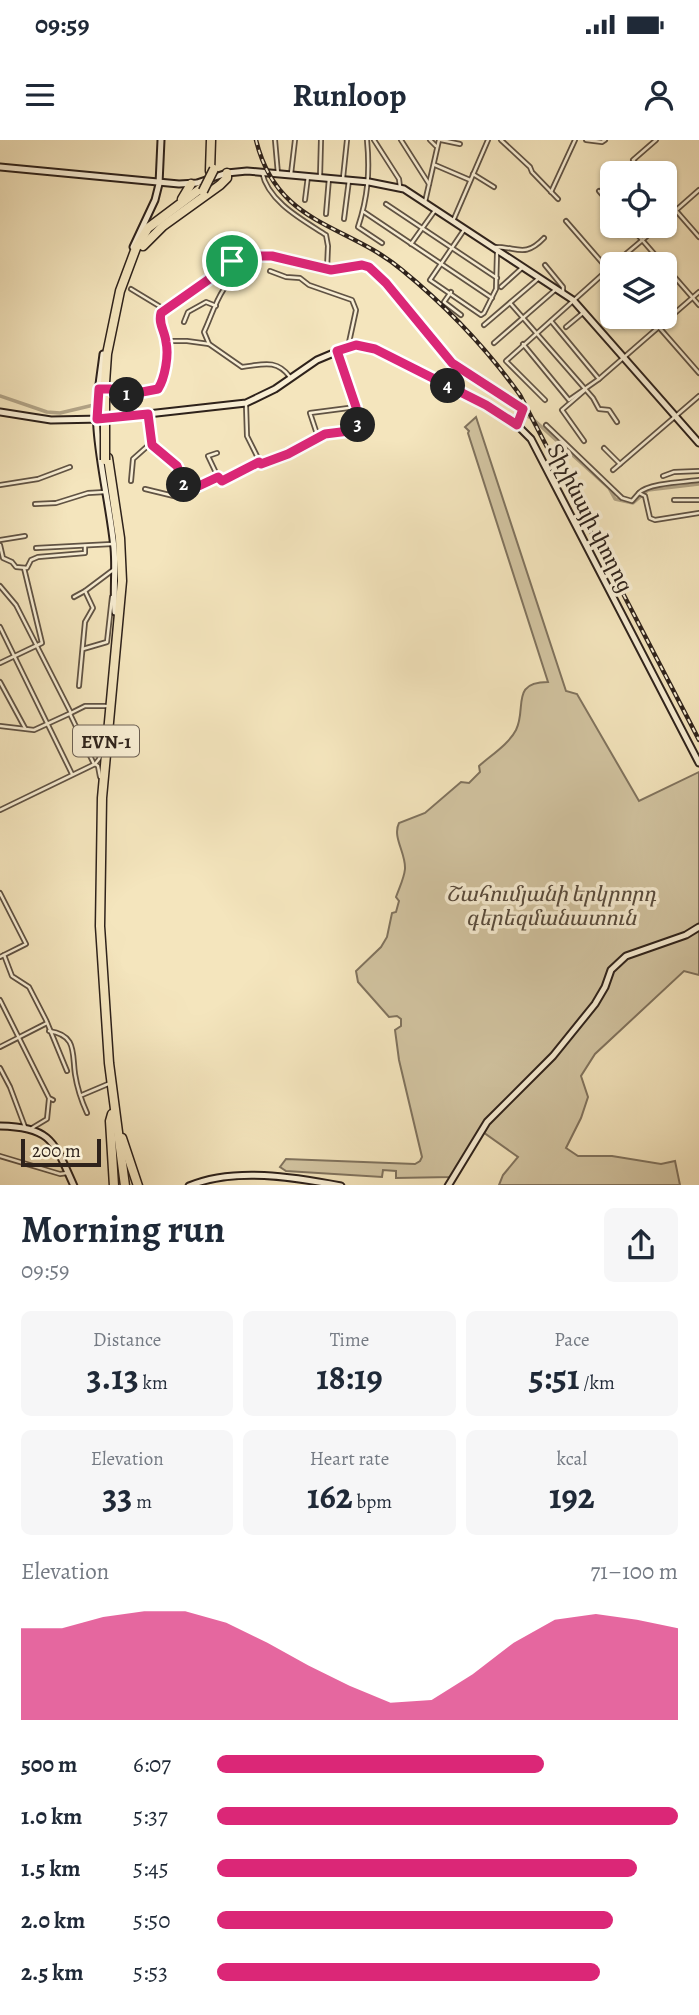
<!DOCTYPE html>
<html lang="en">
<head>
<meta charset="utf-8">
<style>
  body { margin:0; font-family:Alegreya,"Noto Serif Armenian",serif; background:#f6f6f7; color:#1f2937; height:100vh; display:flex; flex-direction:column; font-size:26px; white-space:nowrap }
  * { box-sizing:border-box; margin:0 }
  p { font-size:23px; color:#747a83 }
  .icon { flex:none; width:38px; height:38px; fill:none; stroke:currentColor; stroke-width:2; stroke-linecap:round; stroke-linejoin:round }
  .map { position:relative; height:1045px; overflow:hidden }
  .drawer { display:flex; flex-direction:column; background:#fff; flex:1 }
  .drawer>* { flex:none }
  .tools { position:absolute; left:600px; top:21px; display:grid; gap:14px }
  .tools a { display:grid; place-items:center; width:77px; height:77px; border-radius:10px; background:#fff; box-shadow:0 2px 5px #0004; font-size:35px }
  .scale { position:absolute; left:21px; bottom:18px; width:80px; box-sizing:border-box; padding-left:7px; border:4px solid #2e221b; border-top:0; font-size:19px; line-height:24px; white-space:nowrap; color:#2e221b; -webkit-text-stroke:5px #f8eed4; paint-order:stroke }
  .pin { position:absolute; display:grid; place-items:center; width:60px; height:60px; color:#fff; margin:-30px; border:4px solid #fff; border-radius:50%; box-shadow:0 2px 7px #0007 }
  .km { position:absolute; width:35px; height:35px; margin:-18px; border-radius:50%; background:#222; color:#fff; font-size:19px; line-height:35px; text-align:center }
  .round { display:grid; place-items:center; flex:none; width:74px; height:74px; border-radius:10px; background:#f6f6f7 }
  .headline { display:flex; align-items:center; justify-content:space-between; height:119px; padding:0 21px }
  h1 { font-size:38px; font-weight:600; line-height:52px }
  .figures { display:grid; grid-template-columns:repeat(3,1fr); gap:10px; height:119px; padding:7px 21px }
  .figures div { display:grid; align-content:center; border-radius:10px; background:#f6f6f7; text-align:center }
  .figures b { font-size:35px; font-weight:600 }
  .figures small { font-size:19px; font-weight:400 }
  .figures p { font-size:19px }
  .chart { height:196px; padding:14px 21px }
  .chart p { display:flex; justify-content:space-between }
  .chart svg { width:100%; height:126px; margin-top:7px; fill:#db2777; opacity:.7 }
  ul { padding:0 21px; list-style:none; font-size:23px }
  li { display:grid; grid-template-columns:112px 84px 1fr; align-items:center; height:52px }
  li i { height:18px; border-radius:9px; background:#db2777 }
  .status { display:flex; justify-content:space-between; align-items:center; height:49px; padding:0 35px; background:#fff; direction:ltr }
  .status svg { height:19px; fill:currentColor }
  header { display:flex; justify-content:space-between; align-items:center; height:91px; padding:0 21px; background:#fff; font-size:32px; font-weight:600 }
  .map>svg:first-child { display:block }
</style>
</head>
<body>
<div class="status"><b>09:59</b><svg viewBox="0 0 49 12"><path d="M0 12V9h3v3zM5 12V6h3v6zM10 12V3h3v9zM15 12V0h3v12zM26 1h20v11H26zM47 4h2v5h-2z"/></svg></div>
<header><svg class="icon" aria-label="menu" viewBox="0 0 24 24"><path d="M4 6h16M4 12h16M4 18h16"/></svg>Runloop<svg class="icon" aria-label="person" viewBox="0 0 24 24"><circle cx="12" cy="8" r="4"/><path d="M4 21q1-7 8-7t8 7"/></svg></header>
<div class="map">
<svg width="699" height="1046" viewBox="0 0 699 1046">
  <rect width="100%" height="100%" fill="#f4e5bd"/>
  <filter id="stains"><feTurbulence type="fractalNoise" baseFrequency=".00286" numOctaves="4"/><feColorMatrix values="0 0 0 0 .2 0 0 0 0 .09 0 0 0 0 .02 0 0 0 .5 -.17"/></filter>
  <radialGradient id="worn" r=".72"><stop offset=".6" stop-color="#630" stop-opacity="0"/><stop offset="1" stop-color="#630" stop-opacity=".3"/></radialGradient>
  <path fill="#d2c4a1" stroke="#80735e" stroke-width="2" d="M476,277L566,551L577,554L639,661L699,632V835L684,831L595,914L581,936L588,957L581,978L566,1008L578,1016H612L661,1024L675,1021L680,1045H499L503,1035L518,1017L480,990L451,1037L396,1038V1031L383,1030L382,1037L286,1031L280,1027L286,1019L415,1024L420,1021L422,1017L399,920L395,890L401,886V879L397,876L389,877L358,842L356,831L381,807L387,797L392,773L396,772L399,761L396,757C399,748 404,739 405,729C406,713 392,697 399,683L425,673L461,642L469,643L480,632L479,626C490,616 509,604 516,590C527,568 510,542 548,542L468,293L469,291L465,287Z"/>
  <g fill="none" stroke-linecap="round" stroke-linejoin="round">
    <g stroke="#b1a386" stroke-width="3.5">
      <path d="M239,119L271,118L334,133L356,128L368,131L387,149L442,218L476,244L534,280L609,348L615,359L633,363L648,350L699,344"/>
      <path d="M176,164L216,136"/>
      <path d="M0,256L47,272L60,273L98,264"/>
      <path d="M105,262L143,256L162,248L170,205L162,174"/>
    </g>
    <defs>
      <g id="street">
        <path d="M275,0L278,34"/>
        <path d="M367,0C370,31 368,57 358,87L382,103"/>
        <path d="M374,0L399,39L400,47"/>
        <path d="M401,0L429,44"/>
        <path d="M430,0L436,6"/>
        <path d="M441,0L460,4"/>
        <path d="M501,0L530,27L532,32L558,59"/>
        <path d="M586,0L602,2L605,0"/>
        <path d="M435,25L470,40"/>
        <path d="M262,32C268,62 303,80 326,95L328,106L327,129"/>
        <path d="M643,33L633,20L656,0"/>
        <path d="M291,34L295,0"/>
        <path d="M473,34L494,47"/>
        <path d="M320,37L321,0"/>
        <path d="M343,38L347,0"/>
        <path d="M599,51L612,66"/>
        <path d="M551,52L575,0"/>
        <path d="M665,58L699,97"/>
        <path d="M305,60L308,36"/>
        <path d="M425,62L439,0"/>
        <path d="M386,64L497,138"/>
        <path d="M364,72L492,158"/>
        <path d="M326,74L329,38"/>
        <path d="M344,79L349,40"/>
        <path d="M665,80L699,50"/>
        <path d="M453,81L488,0"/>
        <path d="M566,81L612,134"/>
        <path d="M630,86L663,124"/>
        <path d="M464,90L430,140L481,175L484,173L496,149L497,113"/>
        <path d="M411,104L436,69"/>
        <path d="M493,107C517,106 524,119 544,98"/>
        <path d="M614,124L659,86"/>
        <path d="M545,125L563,147V154"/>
        <path d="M665,126L699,165"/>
        <path d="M270,131L286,137L300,138L309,145L352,160L356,170L348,207"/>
        <path d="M501,147L523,127"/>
        <path d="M131,149L164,169"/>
        <path d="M451,152L444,162L461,175"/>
        <path d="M510,163L593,258L599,269L609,270L617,282"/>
        <path d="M650,177L699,233"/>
        <path d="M551,181L599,239"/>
        <path d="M184,182L188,172L206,162L216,166"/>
        <path d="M484,185L539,138"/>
        <path d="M566,187L584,172"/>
        <path d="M494,203L555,150"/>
        <path d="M209,204L204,192C214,171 221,139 245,133"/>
        <path d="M523,204L569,260L599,239L699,152"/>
        <path d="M290,237C276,218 261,225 242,227L209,204L187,201H166L160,183L161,173L242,116H272L331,130L365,125L375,131L386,143L452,223L523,269L517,285"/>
        <path d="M106,249H111L117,256H121L158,249L163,240L166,201"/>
        <path d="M545,260L506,221L612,126"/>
        <path d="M246,265L247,296L261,324L288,314L325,294L357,290L356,267L337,211"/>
        <path d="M546,285L622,358L632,361L639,353"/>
        <path d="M318,297L310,273L356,267"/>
        <path d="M584,301L562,270L585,250"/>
        <path d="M151,303L177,326L188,351"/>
        <path d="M604,308L620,324"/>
        <path d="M217,313L208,316L218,337L222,341L259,322"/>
        <path d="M613,330L699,256"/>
        <path d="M663,336L674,332L699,331"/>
        <path d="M699,340C684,342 648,343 639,353L645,356L650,378L655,380L699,373"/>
        <path d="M131,341L133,319L151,303L148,274"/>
        <path d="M0,345L38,339L70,327"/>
        <path d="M145,349L182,358L188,351L218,337"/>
        <path d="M674,360H699"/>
        <path d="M35,364L56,363L88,353L105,352"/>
        <path d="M0,400L25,396"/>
        <path d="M0,405L3,418L12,422L16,427L27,428L31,420L38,417L85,413V406"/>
        <path d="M36,408L112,404"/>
        <path d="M0,446L16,465L71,573L34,590L0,586"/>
        <path d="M74,457L85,451L113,430"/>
        <path d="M0,487L72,634"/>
        <path d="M83,509L107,502L112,457"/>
        <path d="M0,523L42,503L24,428"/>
        <path d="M0,542L25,588"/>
        <path d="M79,546L85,482L93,468L85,451"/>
        <path d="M71,573L85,566H106"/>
        <path d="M70,574L94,624"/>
        <path d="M95,624L98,626L100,637"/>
        <path d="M0,670L95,624L99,619L103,608"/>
        <path d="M0,753L26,804L0,817"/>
        <path d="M4,815L12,836L29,847L46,880L67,931"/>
        <path d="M0,860L49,958L53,960"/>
        <path d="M49,891C77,895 72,913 75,934C77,947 82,962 87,973"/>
        <path d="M0,907L47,883"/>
        <path d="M0,928L10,947L25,987"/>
        <path d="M82,955L108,944"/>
        <path d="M32,988L47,979L49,959"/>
        <path d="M0,1016L60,1034L67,1033"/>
      </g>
      <g id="secondary">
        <path d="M0,27L179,44L197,43L227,33L247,31L369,42L404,49L573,160L699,303"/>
        <path d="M133,107L155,60L159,44L161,0"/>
        <path d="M103,214C100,239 95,264 97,289C100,329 110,368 114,408C116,430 113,451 115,472"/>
        <path d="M0,272L51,280L103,279L246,263L275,249L317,220L348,207L362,205L375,209L486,265L517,285L531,299L699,623"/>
        <path d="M0,986C52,987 54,1002 74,1046"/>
        <path d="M189,1046C234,1027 294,1037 341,1046"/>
        <path d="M448,1046L487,982L553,916L595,864L605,847L611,830L626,816L686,795L699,787"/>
      </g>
      <g id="highway">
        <path d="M210,31L211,0"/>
        <path d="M182,59L191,44"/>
        <path d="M143,106L163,86L220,45L227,38V33"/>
        <path d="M105,243L107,214L120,151L136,108L148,88L200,49"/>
        <path d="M108,318L120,398L122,441L102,658L100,786L109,923L125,1046"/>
        <path d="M112,974L110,981L114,1046"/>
        <path d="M122,998L138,1046"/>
      </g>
    </defs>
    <use href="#street" stroke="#605344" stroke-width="6"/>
    <use href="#secondary" stroke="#2e221b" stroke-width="9"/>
    <use href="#highway" stroke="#2e221b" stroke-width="11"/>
    <use href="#street" stroke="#f8eed4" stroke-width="2.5"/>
    <use href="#secondary" stroke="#f8eed4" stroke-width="5"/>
    <use href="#highway" stroke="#f4e5bd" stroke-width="8"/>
    <defs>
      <path id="rail" d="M256,0C277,86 346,83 402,130C446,166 487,209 520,255L699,600"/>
    </defs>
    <use href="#rail" stroke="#2e221b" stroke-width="4.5"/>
    <use href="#rail" stroke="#f8eed4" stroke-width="2" stroke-dasharray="5" stroke-linecap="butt"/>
    <defs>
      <g id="highway-bridge">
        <path d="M203,51L214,29"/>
        <path d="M105,243V320"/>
      </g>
    </defs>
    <use href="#highway-bridge" stroke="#2e221b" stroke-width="11" stroke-linecap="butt"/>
    <use href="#highway-bridge" stroke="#f4e5bd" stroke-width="8"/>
  </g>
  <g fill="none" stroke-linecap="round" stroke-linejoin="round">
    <defs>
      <path id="route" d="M242,116H272L331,130L362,125L369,127L386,143L452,223L523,269L517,285L486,265L375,209L356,205L337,211L356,267L357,290L325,294L288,314L261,324L259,322L222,341L218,337L188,351L177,326L152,305L148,274L97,279L99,249H111L117,256H121L158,249C165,238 169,215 166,202C165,191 158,184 161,173Z"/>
    </defs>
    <use href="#route" stroke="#fff" stroke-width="14"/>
    <use href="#route" stroke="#db2777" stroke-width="9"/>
  </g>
  <g text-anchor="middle" stroke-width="7" stroke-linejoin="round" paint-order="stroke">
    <rect fill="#f8eed4" stroke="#6b5f52" stroke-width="2" x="73" y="585.5" width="66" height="31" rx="5"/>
    <g font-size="19" font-weight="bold" fill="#2e221b">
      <text x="106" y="608">EVN-1</text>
    </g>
    <g font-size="21" fill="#2e221b" stroke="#f8eed4">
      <text transform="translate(590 378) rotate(63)" y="7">Տիչինայի փողոց</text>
    </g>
    <g font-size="21" font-style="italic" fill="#574a3c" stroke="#f8eed4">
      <text x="551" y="761">Շահումյանի երկրորդ<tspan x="551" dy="24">գերեզմանատուն</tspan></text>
    </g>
  </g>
  <rect width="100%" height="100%" filter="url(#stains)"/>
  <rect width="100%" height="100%" fill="url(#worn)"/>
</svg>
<div class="tools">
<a><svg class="icon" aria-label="locate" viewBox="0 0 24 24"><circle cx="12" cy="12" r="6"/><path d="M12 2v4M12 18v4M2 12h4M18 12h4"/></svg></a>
<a><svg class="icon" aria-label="layers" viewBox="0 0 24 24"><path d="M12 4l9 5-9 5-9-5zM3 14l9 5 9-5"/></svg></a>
</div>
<div class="scale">200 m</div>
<div class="pin" style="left:232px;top:121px;background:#1e9e55"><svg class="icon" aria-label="arrive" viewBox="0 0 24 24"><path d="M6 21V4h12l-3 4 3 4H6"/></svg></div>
<b class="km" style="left:127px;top:255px">1</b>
<b class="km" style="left:184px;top:345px">2</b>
<b class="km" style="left:358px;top:285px">3</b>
<b class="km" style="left:448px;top:246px">4</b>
</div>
<section class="drawer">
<div class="headline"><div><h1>Morning run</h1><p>09:59</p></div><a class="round"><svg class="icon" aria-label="share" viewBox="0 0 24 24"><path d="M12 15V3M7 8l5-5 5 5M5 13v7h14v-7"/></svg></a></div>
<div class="figures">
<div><p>Distance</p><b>3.13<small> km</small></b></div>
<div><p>Time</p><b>18:19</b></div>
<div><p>Pace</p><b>5:51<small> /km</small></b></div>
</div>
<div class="figures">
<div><p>Elevation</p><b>33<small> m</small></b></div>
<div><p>Heart rate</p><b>162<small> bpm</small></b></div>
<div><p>kcal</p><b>192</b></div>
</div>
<div class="chart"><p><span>Elevation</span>71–100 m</p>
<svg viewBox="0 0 160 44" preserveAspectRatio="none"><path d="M0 44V12L10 12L20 8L30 6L40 6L50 10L60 17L70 25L80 32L90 38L100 37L110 28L120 17L130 9L140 7L150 9L160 12V44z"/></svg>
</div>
<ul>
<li><b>500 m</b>6:07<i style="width:71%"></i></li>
<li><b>1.0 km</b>5:37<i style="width:100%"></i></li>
<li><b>1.5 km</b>5:45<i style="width:91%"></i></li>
<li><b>2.0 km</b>5:50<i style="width:86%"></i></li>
<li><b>2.5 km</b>5:53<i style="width:83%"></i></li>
</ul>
</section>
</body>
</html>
